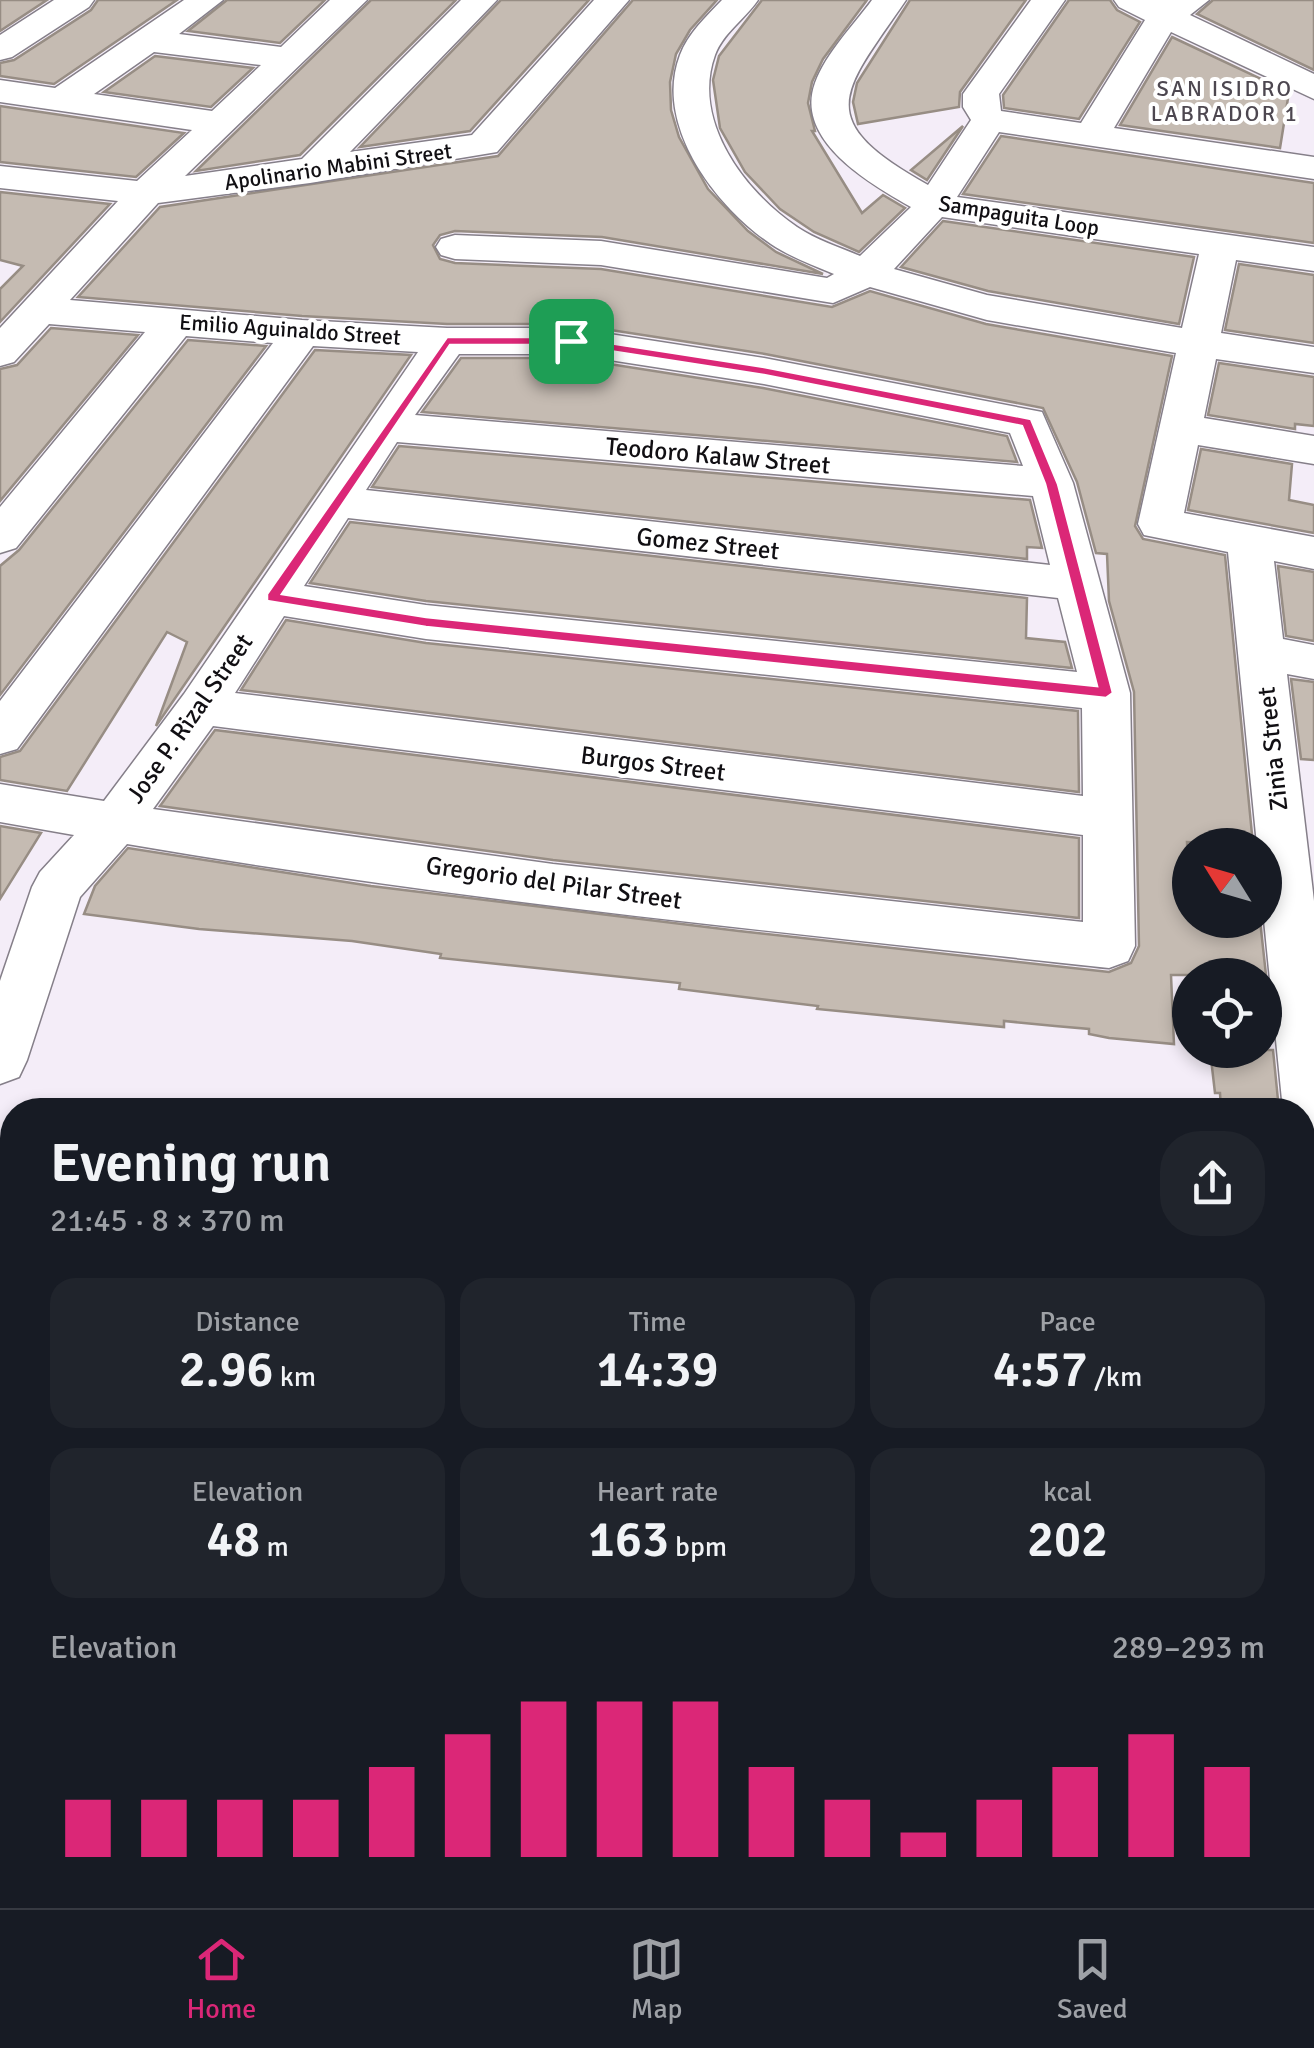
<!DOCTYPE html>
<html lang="en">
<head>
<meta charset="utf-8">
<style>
  body { margin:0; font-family:Signika,sans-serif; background:#20242c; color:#f1f3f6; height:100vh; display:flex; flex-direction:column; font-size:38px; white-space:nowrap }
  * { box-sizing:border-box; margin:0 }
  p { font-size:32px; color:#9ea1a6 }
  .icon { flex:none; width:55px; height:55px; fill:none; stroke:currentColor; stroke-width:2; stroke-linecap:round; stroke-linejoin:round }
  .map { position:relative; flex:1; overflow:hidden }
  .panel { position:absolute; left:0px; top:1098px; width:1315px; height:812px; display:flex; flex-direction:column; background:#171b24; border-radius:40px 40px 0 0; box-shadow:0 5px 15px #0003 }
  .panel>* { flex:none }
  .needle { width:65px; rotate:307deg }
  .fabs { position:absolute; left:1172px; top:828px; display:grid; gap:20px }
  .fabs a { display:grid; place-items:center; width:110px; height:110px; border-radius:50%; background:#171b24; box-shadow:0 5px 15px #0003; font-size:50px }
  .pin { position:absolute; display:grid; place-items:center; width:85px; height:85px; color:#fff; margin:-42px; border-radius:20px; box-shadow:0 5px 15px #0006 }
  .round { display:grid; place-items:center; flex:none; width:105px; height:105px; border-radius:40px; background:#20242c }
  .head { display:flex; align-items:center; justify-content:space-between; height:170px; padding:0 50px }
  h1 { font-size:55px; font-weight:600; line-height:75px }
  .stats { display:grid; grid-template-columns:repeat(3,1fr); gap:15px; height:170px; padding:10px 50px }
  .stats div { display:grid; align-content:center; border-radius:25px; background:#20242c; text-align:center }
  .stats b { font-size:50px; font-weight:600 }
  .stats small { font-size:28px; font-weight:400 }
  .stats p { font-size:28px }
  .chart { height:280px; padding:20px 50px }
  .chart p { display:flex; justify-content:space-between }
  .chart svg { width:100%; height:180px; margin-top:10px; stroke:#db2777; stroke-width:6 }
  .tabs { display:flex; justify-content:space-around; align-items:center; height:140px; border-top:2px solid #363941; background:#171b24; font-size:28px; color:#9ea1a6 }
  .tabs a { display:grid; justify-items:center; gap:5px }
  .tabs .current { color:#db2777 }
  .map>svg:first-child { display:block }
</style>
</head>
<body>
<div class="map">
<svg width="1314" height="1908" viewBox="0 0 1314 1908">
  <rect width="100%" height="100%" fill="#f4edf8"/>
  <g fill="#c5bbb2" stroke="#978d84" stroke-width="2.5">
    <path d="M0,0H47L0,31Z"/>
    <path d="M98,0H177L54,84L0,76V63L14,60L91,10Z"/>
    <path d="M227,0H325L280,43L188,31Z"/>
    <path d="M371,0H456L300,155L196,171Z"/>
    <path d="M501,0H589L470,131L360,147Z"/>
    <path d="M633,0H717L690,30L676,54L670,82L671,110L679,137L708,189L748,231L776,252L823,274L602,237L455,231L440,235L433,245L440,259L455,263L601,269L832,307L870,291L986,324L1172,356L1135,526L1143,539L1225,555L1253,845L1187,842L1190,920H1260L1266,975H1171L1174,1044L1109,1038L1089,1034V1029L1055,1026L1004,1021V1027L817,1009L818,1006L679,989L680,983L440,958L441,954L352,941L199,929L84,914L95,886L128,848L371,886L739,931L1109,972L1131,963L1139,946L1134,692L1109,601L1107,554L1096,553L1077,482L1043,408L765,354L572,324H447L302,316L78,297L160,207L498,156Z"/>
    <path d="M762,0H867L823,59L812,82L808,103L815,131H812L862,213L883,195L905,208L859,252L814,232L780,209L745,172L720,128L713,80L719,56Z"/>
    <path d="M910,0H1026L960,92L959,107L858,124L853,102L857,83Z"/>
    <path d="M1069,0H1110L1117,10L1140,22L1079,119L1004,108L1003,95Z"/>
    <path d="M1213,0H1314V70L1197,14Z"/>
    <path d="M1172,37L1289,92L1280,148L1120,125Z"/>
    <path d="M155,56L253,68L211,107L104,92Z"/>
    <path d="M0,106L184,133L136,177L0,162Z"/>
    <path d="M963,126L927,180L911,170Z"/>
    <path d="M1001,136L1314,183V243L963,194Z"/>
    <path d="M0,192L110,204L0,322V289L23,266L0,260Z"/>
    <path d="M943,221L1194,257L1179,324L988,291L901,267Z"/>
    <path d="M1239,264L1314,275V343L1225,330Z"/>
    <path d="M51,328L138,335L0,501V369L17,365Z"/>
    <path d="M188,340L266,346L0,695V566L19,550Z"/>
    <path d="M315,350L411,355L156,726L187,642L167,632L67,791L0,780V757L20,751Z"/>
    <path d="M461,358H571L763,388L1007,436L1017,462L422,412Z"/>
    <path d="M1219,363L1314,377V426L1295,424V429L1208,415Z"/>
    <path d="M399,446L1030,500L1042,548L1027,547V559L372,487Z"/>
    <path d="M1201,449L1292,464L1289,500L1314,505V533L1188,510Z"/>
    <path d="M350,522L1027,598L1026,638L1065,642L1072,668L426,601L310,583Z"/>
    <path d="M1278,566L1314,572V641L1286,636Z"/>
    <path d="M286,620L426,643L1078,711L1079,792L241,690Z"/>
    <path d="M1291,679L1314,682V760L1301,759Z"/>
    <path d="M215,730L1079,838V918L553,860L160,806Z"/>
    <path d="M0,826L41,833L0,899Z"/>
    <path d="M1210,1050H1273L1279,1110H1221L1220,1093H1215Z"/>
  </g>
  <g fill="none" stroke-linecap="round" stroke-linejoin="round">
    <defs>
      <g id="minor">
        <path d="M54,0H94L89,7L12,57L0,60V35Z"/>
        <path d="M184,0H223L179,34L281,47L330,0H367L185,176L302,159L461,0H497L350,152L472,135L594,0H629L497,152L310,183L158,203L70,300L302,320L447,328H571L764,358L1042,412L1073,483L1130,693L1135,946L1128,961L1109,968C781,932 452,900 127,844L80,897L27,1060L19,1077L0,1084V981L32,887L40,872L74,835L0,822V784L104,801L184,694L418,352L313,346L17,749L0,754V701L273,343L186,336L16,548L0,553V507L145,332L49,324L14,362L0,366V328L118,201L0,188V166L137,181L192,130L0,102V80L55,88ZM154,52L261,65L212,111L94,94ZM459,354H571L764,384L1010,433L1023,466L415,415ZM397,442L1033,496L1050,565L366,490ZM348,518L1058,598L1077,672L426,605L304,586ZM284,616L426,639L1082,708L1083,796L235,693ZM213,726L1083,835V922L553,864L153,809Z"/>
        <path d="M722,0H758C745,19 723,33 715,55C691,121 745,192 797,227C816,240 839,247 860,256L911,207C870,184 794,140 815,83C826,53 853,26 872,0H906C843,92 809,119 928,185L971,120L963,107V94L1031,0H1065L999,94L1001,111L1081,123L1145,20L1119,7L1114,0H1209L1190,15L1314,74V99L1171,32L1114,128L1314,157V179L999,132L957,197L1314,247V271L1236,260L1221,333L1314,347V373L1216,359L1204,418L1314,436V464L1198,445L1184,513L1314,537V569L1274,561L1283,639L1314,645V679L1287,674L1314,901V1162L1302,1158V1110H1283L1264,920L1265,845H1257L1228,552L1144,535L1138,524L1176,353L987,320L870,287L833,303L601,265L455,259L441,255L436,247L441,239L455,235L601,241L827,278L834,274C813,265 790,257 771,244C716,207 653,125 680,55C688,33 707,16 722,0ZM942,217L1199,254L1182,328L987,295L894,269Z"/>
      </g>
      <g id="major">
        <path d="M0,1653L12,1657V1727L0,1723Z"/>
        <path d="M663,1898H768L772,1908H667Z"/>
      </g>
    </defs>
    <use href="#minor" stroke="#857f89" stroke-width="3"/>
    <use href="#major" stroke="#857f89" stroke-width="3"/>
    <use href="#minor" fill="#fff" fill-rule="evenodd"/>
    <use href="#major" fill="#fff" fill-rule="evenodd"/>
  </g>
  <path fill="#db2777" stroke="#fff" stroke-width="2.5" fill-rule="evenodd" d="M447,337H571L764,367L1031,419L1058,484L1113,693L1106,698L426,627L267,601V594ZM450,345H571L764,375L1022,426L1045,484L1097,686L426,617L282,594Z"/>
  <g text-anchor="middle" stroke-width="8" stroke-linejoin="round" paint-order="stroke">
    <g font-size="22" letter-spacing="2.5" fill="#4d4750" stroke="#fff">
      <text x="1225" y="96">SAN ISIDRO<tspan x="1225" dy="25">LABRADOR 1</tspan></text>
    </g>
    <g font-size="22" fill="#110f13" stroke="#fff">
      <text transform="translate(338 166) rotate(-8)" y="8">Apolinario Mabini Street</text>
      <text transform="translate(1019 215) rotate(9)" y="8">Sampaguita Loop</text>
      <text transform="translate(290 329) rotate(4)" y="8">Emilio Aguinaldo Street</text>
    </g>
    <g font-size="25" fill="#110f13" stroke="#fff">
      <text transform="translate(718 455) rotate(5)" y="9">Teodoro Kalaw Street</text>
      <text transform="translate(708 543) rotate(6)" y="9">Gomez Street</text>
      <text transform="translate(189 718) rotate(-55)" y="9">Jose P. Rizal Street</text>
      <text transform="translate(1272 749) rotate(-96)" y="9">Zinia Street</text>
      <text transform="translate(653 763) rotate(7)" y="9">Burgos Street</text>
      <text transform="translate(554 882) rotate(8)" y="9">Gregorio del Pilar Street</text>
    </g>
  </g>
</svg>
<div class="fabs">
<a><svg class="needle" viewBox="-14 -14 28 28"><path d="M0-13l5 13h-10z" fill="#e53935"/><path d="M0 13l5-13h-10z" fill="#9ea1a6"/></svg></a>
<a><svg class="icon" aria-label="locate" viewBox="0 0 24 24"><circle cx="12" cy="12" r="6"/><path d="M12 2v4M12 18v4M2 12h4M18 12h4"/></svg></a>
</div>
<div class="pin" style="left:571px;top:341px;background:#1e9e55"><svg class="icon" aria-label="arrive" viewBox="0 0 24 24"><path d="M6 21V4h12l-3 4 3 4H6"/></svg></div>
<section class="panel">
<div class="head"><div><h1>Evening run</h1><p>21:45 · 8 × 370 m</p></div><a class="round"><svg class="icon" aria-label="share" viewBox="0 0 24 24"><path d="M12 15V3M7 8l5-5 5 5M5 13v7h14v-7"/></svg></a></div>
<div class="stats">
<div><p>Distance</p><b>2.96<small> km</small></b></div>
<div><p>Time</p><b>14:39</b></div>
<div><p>Pace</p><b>4:57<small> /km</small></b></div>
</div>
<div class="stats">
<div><p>Elevation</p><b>48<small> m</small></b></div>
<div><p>Heart rate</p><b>163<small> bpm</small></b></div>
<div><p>kcal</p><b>202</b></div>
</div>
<div class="chart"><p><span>Elevation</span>289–293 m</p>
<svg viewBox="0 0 160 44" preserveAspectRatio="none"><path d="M5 44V30M15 44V30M25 44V30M35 44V30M45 44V22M55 44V14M65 44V6M75 44V6M85 44V6M95 44V22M105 44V30M115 44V38M125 44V30M135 44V22M145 44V14M155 44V22"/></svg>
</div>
</section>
</div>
<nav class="tabs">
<a class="current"><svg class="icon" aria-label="home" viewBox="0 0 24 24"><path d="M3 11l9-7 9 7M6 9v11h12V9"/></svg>Home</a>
<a><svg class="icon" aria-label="map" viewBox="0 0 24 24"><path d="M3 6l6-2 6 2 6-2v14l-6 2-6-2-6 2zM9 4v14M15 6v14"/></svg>Map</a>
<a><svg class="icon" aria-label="saved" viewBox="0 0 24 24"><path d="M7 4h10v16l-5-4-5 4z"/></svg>Saved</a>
</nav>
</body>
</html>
